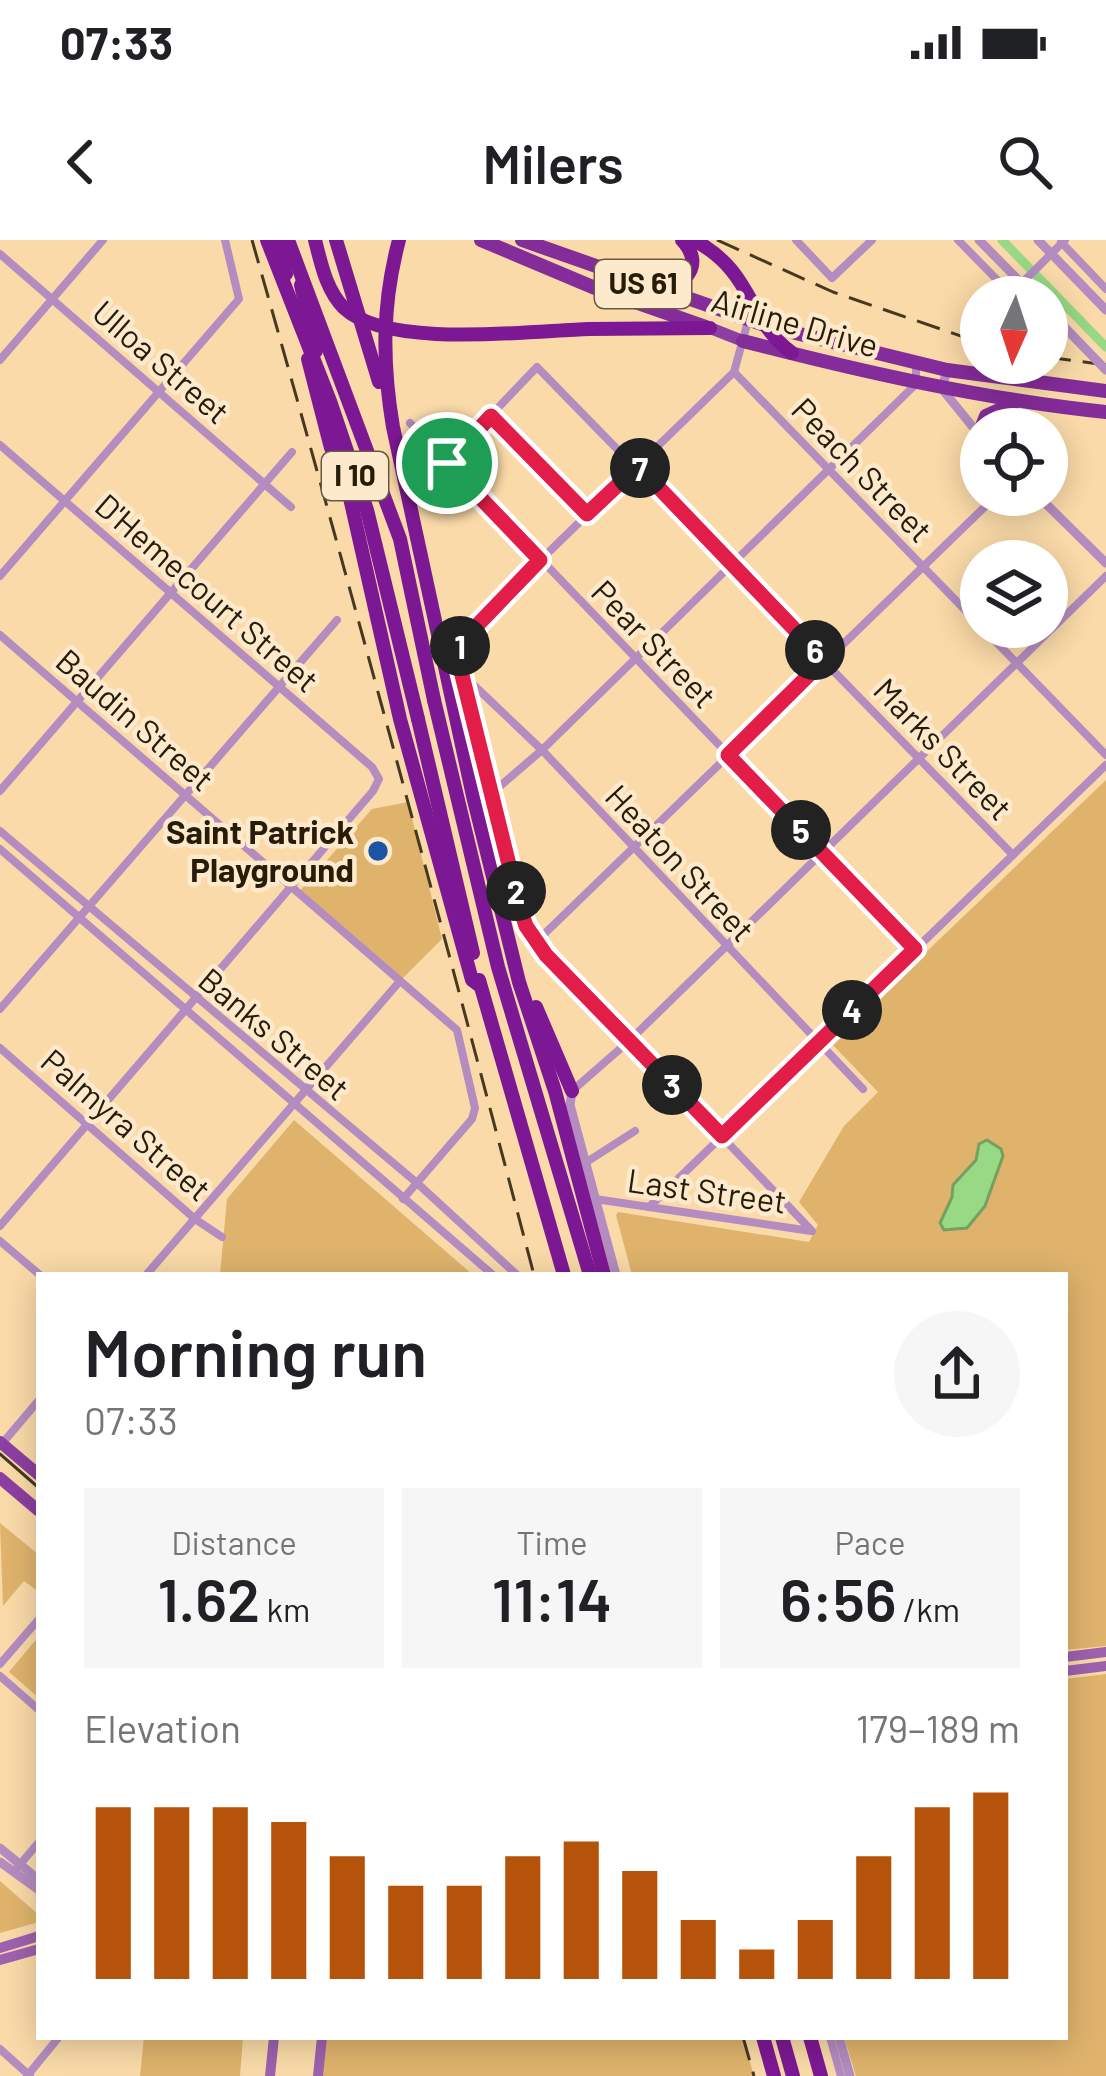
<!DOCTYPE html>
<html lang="en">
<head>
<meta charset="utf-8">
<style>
  body { margin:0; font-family:Barlow,sans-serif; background:#f6f6f6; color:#202124; height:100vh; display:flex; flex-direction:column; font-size:45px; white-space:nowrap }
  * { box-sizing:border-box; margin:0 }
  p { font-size:39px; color:#757577 }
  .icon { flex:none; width:66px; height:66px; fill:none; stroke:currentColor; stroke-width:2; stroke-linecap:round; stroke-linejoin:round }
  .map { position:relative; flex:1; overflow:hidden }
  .side { position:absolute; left:36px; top:1032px; width:1032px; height:768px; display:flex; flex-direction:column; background:#fff; border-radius:0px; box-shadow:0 6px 30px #0003 }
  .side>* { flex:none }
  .needle { width:78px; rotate:183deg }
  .buttons { position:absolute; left:960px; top:36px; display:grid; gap:24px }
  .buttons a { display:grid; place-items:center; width:108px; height:108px; border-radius:50%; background:#fff; box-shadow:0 6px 30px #0003; font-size:60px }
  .pin { position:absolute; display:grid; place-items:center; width:102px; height:102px; color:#fff; margin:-51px; border:6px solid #fff; border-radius:50%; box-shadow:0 3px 12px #0007 }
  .km { position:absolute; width:60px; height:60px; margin:-30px; border-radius:50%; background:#222; color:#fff; font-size:33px; line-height:60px; text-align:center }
  .round { display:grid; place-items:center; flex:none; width:126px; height:126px; border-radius:63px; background:#f6f6f6 }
  .head { display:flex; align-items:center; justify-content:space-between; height:204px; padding:0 48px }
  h1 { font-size:66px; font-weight:600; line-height:90px }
  .figures { display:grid; grid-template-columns:repeat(3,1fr); gap:18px; height:204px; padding:12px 48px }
  .figures div { display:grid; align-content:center; border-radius:0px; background:#f6f6f6; text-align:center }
  .figures b { font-size:60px; font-weight:600 }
  .figures small { font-size:33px; font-weight:400 }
  .figures p { font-size:33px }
  .chart { height:336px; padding:24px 48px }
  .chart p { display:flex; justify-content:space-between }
  .chart svg { width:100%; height:216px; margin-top:12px; stroke:#b45309; stroke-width:6 }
  .status { display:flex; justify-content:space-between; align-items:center; height:84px; padding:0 60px; background:#fff; direction:ltr }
  .status svg { height:33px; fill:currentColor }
  header { display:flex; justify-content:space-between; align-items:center; height:156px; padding:0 48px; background:#fff; font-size:54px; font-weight:600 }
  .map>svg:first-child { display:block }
</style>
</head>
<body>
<div class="status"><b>07:33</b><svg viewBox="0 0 49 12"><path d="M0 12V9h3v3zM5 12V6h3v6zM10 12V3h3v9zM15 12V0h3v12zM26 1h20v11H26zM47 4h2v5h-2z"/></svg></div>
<header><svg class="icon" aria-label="back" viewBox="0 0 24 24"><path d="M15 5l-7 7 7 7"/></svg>Milers<svg class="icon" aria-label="search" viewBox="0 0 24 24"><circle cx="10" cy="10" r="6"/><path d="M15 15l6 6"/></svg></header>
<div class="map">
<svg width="1106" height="1836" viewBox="0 0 1106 1836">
  <rect width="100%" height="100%" fill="#fadaa8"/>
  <g fill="#dfb36c">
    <path d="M1106,540V1406L1065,1410V1035H632L616,975L618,972L809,1002L818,985L799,962L844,886L878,852L831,803Z"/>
    <path d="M408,562L442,699L400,741L298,653L372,569Z"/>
    <path d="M294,880L473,1035H220L227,959Z"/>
    <path d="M0,1283L39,1315V1352L24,1341L3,1366Z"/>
    <path d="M39,1396V1458L9,1432Z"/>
    <path d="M1106,1434V1836H856L844,1797H1065V1439Z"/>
    <path d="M0,1641L39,1675V1682L0,1693Z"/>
    <path d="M144,1797L243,1798L240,1836H140Z"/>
    <path d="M322,1797H743L754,1836H318Z"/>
  </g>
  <path fill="#97d984" stroke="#75a05f" stroke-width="3" d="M987,900L1001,909L1003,916L985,966L967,988L944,990L940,983L952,957L953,945L976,920L979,904Z"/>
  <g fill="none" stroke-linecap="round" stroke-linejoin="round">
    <path stroke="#97d984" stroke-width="9" d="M1002,0L1106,107"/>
    <g stroke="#b48cc0" stroke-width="8">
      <path d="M796,0L832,38L872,0"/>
      <path d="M958,0L1011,54L1065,0"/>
      <path d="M1061,2L1106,49"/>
      <path d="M0,14L291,267"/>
      <path d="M748,81L734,132L485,374L461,403L457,419L518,661L536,702L812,991"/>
      <path d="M0,120L103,0"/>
      <path d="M734,132L1106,515"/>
      <path d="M491,176L587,274"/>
      <path d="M410,183L915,709"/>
      <path d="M0,205L372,527L379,539L373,551L0,986"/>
      <path d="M422,247L537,127L1013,615"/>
      <path d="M0,336L239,59L225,0"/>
      <path d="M0,395L457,790L475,868L472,879L403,959"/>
      <path d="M460,432L542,510L863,849"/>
      <path d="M0,551L292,212"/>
      <path d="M492,553L542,510L916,144V124"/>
      <path d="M0,591L417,943L517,1035"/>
      <path d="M0,609L493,1035"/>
      <path d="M536,702L997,255"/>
      <path d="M0,769L337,380"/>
      <path d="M0,808L195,979L222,997"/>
      <path d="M573,850L629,801L1106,336"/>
      <path d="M585,923L635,891"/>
      <path d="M595,959L811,991"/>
      <path d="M649,967L1106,525"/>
      <path d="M0,1001L40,1035"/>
      <path d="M146,1035L400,741"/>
      <path d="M1,1205L39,1160"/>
      <path d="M0,1424L39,1379"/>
      <path d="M0,1436L39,1470"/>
      <path d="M17,1628L39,1602"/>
      <path d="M830,1797L841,1836"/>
      <path d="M0,1809L30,1836"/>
      <path d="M27,1836L59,1797"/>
    </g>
    <g stroke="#b48cc0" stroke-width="9">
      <path d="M947,130L942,149L981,197"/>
      <path d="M1037,255L1106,323"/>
      <path d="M572,851L570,865L616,1035"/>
      <path d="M0,1608L39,1640"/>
      <path d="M0,1622L39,1650"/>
      <path d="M839,1797L850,1836"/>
    </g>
    <g stroke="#9e61ae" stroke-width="10">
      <path d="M1065,1417L1106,1412"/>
      <path d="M1065,1431L1106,1426"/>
      <path d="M0,1708L39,1696"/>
      <path d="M0,1720L39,1709"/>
      <path d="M270,1836L274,1797"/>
      <path d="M318,1836L322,1797"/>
    </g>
    <g stroke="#8c3fa1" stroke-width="12">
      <path d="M710,88L743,101"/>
      <path d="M0,1202L39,1235"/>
      <path d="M0,1238L39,1271"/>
    </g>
    <g stroke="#842c9a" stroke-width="14">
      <path d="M481,0L595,48L706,87"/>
      <path d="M522,0L767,86L947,130L1106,151"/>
      <path d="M743,101C863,132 982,159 1106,172"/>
      <path d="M979,194L986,176L1013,164"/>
    </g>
    <g stroke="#7d1894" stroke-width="14">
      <path d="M277,0L286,34"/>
      <path d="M336,0L379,142"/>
      <path d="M399,0C382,64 382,122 393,187L473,556L519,742L555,851L604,1035"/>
      <path d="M694,0C755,33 746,79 792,113"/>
      <path d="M301,45L316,111"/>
      <path d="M668,53C689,38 703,23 682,0"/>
      <path d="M589,89L710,88"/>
      <path d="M308,119L331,208"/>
      <path d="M336,196L400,479L472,740L480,746"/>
      <path d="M434,460L498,727L590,1035"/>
      <path d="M418,479L473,713"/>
      <path d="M479,740L564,1035"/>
      <path d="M536,767L572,851"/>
      <path d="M763,1797L774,1836"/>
      <path d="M782,1797L793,1836"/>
      <path d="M810,1797L821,1836"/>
    </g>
    <path stroke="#473920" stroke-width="3" d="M0,1214L39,1248"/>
    <g stroke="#473920" stroke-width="3" stroke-dasharray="24 12" stroke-linecap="butt">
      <path d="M252,0C350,344 443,689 534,1035"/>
      <path d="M717,0L833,52L981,103"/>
      <path d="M1047,117L1106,125"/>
      <path d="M743,1797L754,1836"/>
    </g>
    <g stroke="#b48cc0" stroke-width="9">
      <path d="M979,0L1035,57"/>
      <path d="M1038,0L1106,70"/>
      <path d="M1047,69L1106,130"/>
    </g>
    <g stroke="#7d1894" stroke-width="14">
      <path d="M267,0L330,161L367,270L418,479"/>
      <path d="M288,0L400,299L434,460"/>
      <path d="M315,0C321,23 326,50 344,68C387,109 529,91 589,89"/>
    </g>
  </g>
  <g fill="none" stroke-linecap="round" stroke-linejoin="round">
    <defs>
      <path id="route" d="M491,176L587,274L638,226L824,420L728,515L915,709L722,896L546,715L526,686L518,661L458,419L465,398L540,320L447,223Z"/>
    </defs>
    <use href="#route" stroke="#fff" stroke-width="24"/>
    <use href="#route" stroke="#e11d48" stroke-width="15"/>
  </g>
  <circle fill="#1d54a6" stroke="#fdeacc" stroke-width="4.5" cx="378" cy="611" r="12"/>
  <g text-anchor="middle" stroke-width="9" stroke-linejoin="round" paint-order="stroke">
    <g fill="#fdeacc" stroke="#675a43" stroke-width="3">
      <rect x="595" y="20" width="96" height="48" rx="9"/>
      <rect x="322" y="212" width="66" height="48" rx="9"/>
    </g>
    <g font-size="30" font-weight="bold" fill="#271c08">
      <text x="643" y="54">US 61</text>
      <text x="355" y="246">I 10</text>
    </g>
    <g font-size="33" fill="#271c08" stroke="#fdeacc">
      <text transform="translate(795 83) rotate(16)" y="12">Airline Drive</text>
      <text transform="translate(161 122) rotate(41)" y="12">Ulloa Street</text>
      <text transform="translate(862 230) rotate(46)" y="12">Peach Street</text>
      <text transform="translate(207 353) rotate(41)" y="12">D'Hemecourt Street</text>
      <text transform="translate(654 404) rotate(46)" y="12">Pear Street</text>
      <text transform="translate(135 480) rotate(41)" y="12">Baudin Street</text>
      <text transform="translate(943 509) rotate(46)" y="12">Marks Street</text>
      <text transform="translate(680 623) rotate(47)" y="12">Heaton Street</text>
      <text transform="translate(274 794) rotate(40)" y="12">Banks Street</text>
      <text transform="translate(126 885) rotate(41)" y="12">Palmyra Street</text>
      <text transform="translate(707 951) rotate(8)" y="12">Last Street</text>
    </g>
    <g font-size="33" font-weight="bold" fill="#271c08" stroke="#fdeacc" text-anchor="end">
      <text x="354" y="604">Saint Patrick<tspan x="354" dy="38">Playground</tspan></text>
    </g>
  </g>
</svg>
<div class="buttons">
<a><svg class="needle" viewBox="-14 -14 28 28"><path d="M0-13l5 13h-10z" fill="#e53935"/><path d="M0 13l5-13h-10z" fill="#757577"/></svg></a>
<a><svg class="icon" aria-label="locate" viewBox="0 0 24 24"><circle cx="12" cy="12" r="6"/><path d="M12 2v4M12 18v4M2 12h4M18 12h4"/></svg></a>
<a><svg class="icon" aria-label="layers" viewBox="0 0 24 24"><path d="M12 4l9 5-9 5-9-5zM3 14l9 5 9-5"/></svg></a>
</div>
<div class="pin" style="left:447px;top:223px;background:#1e9e55"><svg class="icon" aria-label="arrive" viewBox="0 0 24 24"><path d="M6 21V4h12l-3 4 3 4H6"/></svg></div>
<b class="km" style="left:460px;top:406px">1</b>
<b class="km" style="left:516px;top:651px">2</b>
<b class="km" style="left:672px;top:845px">3</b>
<b class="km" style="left:852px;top:770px">4</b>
<b class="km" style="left:801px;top:590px">5</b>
<b class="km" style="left:815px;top:410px">6</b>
<b class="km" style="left:640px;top:228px">7</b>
<section class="side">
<div class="head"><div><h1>Morning run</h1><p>07:33</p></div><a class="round"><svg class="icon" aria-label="share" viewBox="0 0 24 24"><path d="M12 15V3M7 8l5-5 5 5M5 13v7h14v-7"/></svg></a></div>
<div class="figures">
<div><p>Distance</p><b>1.62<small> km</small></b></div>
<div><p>Time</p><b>11:14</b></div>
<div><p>Pace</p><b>6:56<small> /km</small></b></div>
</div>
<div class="chart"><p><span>Elevation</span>179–189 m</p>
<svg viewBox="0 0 160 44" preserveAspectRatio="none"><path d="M5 44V9M15 44V9M25 44V9M35 44V12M45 44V19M55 44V25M65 44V25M75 44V19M85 44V16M95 44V22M105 44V32M115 44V38M125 44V32M135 44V19M145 44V9M155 44V6"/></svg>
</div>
</section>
</div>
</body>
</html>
